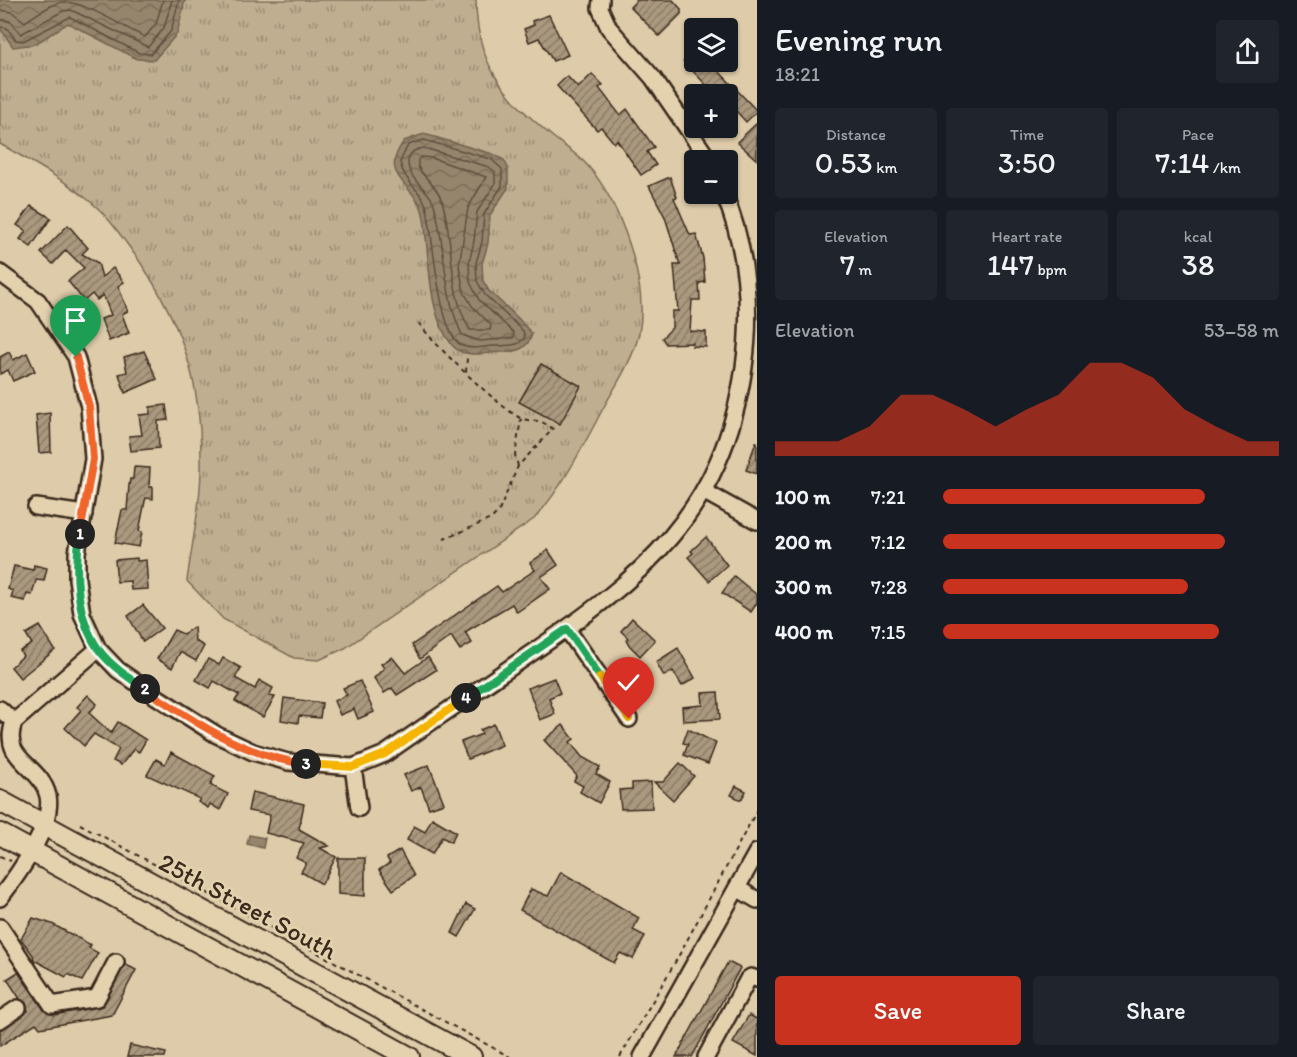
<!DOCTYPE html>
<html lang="en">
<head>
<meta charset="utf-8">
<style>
  body { margin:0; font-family:Itim,sans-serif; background:#20242c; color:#f1f3f6; height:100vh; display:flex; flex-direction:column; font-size:22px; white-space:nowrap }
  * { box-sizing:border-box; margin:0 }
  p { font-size:20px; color:#9ea1a6 }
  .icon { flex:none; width:33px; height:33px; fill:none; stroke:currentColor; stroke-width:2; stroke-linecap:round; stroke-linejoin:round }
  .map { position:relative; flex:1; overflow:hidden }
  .sheet { display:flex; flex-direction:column; background:#171b24; width:540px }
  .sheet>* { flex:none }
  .controls { position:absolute; left:684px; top:18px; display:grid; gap:12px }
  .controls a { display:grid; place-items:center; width:54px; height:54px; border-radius:6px; background:#171b24; box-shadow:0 2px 4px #0004; font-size:30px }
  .pin { position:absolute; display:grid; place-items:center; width:51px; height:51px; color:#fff; margin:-62px -26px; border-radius:50% 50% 50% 0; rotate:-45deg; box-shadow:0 0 6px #0007 }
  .pin .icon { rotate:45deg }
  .km { position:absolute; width:30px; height:30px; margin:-15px; border-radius:50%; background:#222; color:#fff; font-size:16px; line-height:30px; text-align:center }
  .round { display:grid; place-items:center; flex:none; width:63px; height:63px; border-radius:6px; background:#20242c }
  .headline { display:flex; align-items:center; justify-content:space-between; height:102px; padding:0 18px }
  h1 { font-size:33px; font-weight:600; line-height:45px }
  .stats { display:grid; grid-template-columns:repeat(3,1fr); gap:9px; height:102px; padding:6px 18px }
  .stats div { display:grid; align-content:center; border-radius:6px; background:#20242c; text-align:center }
  .stats b { font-size:30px; font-weight:600 }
  .stats small { font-size:16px; font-weight:400 }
  .stats p { font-size:16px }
  .chart { height:168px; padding:12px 18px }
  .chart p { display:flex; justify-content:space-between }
  .chart svg { width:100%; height:108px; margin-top:6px; fill:#c8321e; opacity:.7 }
  .cta { display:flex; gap:12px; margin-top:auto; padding:12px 18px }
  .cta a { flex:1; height:69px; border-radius:6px; background:#c8321e; color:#fff; font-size:24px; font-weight:600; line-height:69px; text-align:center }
  .cta a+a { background:#20242c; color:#f1f3f6 }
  ul { padding:0 18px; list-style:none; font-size:20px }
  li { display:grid; grid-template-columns:96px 72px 1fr; align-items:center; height:45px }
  li i { height:15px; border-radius:8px; background:#c8321e }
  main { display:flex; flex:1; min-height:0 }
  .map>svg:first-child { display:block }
</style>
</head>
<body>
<main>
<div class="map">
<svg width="757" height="1057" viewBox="0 0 757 1057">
  <defs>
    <pattern id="grass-tufts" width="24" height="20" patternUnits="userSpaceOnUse" patternTransform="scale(1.5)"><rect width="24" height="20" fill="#bfae90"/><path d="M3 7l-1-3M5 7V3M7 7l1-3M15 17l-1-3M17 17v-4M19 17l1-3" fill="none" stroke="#9c8e75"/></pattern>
    <pattern id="water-waves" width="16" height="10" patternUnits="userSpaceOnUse" patternTransform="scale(1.5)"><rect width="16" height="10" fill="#96856d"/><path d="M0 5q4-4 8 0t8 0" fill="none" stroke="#7c6d59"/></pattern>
    <pattern id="building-hatch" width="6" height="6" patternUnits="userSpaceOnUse" patternTransform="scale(1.5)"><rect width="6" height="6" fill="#aa997e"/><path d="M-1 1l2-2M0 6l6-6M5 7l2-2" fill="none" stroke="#8c7d67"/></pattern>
  </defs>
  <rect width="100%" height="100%" fill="#ddcba9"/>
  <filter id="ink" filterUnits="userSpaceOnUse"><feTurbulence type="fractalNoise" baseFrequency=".0167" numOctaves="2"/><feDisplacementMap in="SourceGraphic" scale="12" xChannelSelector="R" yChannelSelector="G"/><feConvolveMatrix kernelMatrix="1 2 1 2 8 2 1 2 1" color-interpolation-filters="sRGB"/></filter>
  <g filter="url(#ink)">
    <path fill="url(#grass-tufts)" stroke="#7d6c57" stroke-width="1.5" d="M0,0H476C476,66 505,97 553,137C564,146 579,155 588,166C621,203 649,284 639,333C634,357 618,382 606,403C585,442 564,486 534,519L345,648L319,660L294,658L223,619L187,581C192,542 202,499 201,459C201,380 182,324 138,259C124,240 110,218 92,203C64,179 32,162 0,144Z"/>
    <g fill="url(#water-waves)" stroke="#72614d" stroke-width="1.5">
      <path d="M0,0H185L177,34L154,60L137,59L68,23L35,44L13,47L0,28Z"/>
      <path d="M424,134L493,154L504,160L508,168V188L490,215L488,243L482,264L483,281L489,291L517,317L532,334C528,348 518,352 504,352C488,352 464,360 452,345C430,318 430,272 426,239C425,229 425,216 421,207C409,181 379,175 404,141Z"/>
      <path d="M249,835L265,838L263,848L247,844Z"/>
    </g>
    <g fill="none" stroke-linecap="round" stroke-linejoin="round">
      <g stroke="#5f4e3e" stroke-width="1.5">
        <path d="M0,10L12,12L25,22C35,15 49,5 62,2C83,0 124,28 145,37L156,24L163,0"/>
        <path d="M0,19L11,22L21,34L63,11L71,10L148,47L164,28L172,0"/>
        <path d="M0,27L7,28L16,40L23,41L70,17L139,53L151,54L171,31L179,0"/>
        <path d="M424,140L491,159L502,169V186L484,214L482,242L476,263L477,281L485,295L523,331L525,337L519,343C510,347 502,345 492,346C482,347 470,350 461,345C438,332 433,234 427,209C424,192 404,183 400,162L408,145Z"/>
        <path d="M424,148L489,167L495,172V184L477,212L474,241L469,263L470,282L479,300L514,333L513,338L480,341L462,335C441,288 447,250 434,204C430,189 407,180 408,161C409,152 416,149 424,148Z"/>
        <path d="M421,157L432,158L486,177L468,208L459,266L464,292L472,306L491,325L490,330H470C447,291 455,243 442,201C439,188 425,179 418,167V160Z"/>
      </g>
    </g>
    <g fill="url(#building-hatch)" stroke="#3b2a1e" stroke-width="1.5">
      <path d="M637,0H673L681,9V14L659,36L630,7Z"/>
      <path d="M549,15L568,55L553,61L539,38L529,42L524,29L534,25L532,21Z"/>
      <path d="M684,62H710L757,111L746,122L728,102V94H715Z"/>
      <path d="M592,74L603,85L599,88L620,115L627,109L654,147L647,152L656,165L641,175L617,140L614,143L601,127L597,130L557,86L567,76L578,88Z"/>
      <path d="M757,123V160L737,142Z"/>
      <path d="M670,177L677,197L674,198L690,235L696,234L703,258L705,282L699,283L700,300H692L690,331L706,332V347L692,346L693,343L666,344L662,338L672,328V311H678L674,265H680L665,217L649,186Z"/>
      <path d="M31,206L51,218L31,247L20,239L26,231L17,225Z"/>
      <path d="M68,225L88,248L82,254L98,263L102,277L113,268L124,282L118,286L128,311L122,314L129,333L109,341L101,319L111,315L103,295L97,300L92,294L84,301L68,281L84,268L66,250L53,264L41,253Z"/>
      <path d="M144,351L157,379L125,393L119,374L127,372L124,357Z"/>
      <path d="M9,352L13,360L27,353L35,371L13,381L8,370L0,374V357Z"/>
      <path d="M541,364L581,386L560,424L519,402Z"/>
      <path d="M166,405L168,420L158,421L159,448L131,451L129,436L142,435L139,415L150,414V407Z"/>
      <path d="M50,413L51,452L39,453L36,415Z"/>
      <path d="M756,442H757V474L746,470Z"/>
      <path d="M134,467L150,468L149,487H153V499L146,498L145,501L139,531L142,532L139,547L115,543L122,510H127L129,485L130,479H133Z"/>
      <path d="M706,537L727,565L709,581L688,557L693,553L691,551Z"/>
      <path d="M548,550L558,565L541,577L550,589L517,612L512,604L465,632L472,643L460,650L451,636L420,659L412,645L497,586L502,592L535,570L530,563Z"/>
      <path d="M137,558V561L146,560L148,589L131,590L130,581L117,582L115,560Z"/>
      <path d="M34,565L47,568L44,581L36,580L32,595L27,594L25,601L11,598L13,591L8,589L14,566L33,570Z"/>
      <path d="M734,576L757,595V603L751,612L722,593Z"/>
      <path d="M143,605L162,628L143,642L128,616Z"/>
      <path d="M632,618L655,640L640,656L630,646L626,640L628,638L621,631Z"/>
      <path d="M40,626L55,650L20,678L11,667L23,656L20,651L32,644L26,634Z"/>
      <path d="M194,627L195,641L204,646L196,661L180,652L172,668L157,659L174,630L183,634Z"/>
      <path d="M678,648L695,678L682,686L673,671L664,676L656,662Z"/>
      <path d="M392,657L405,673L428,657L436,670L397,695L392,688L384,693L374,678L384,668L381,664Z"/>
      <path d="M223,658L241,668L235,678L255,689L259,680L273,688L269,696L275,697L263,717L235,701L239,695L214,681L210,688L196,680L208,659L219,665Z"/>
      <path d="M554,678L560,693L549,698L555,714L540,720L528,688Z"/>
      <path d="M360,681L374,712L358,719L354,709L340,715L334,701L347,695L343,688Z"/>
      <path d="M718,692L720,719L683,721L682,707L703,705L702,693Z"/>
      <path d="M88,695L97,704L89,713L111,733L118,722L146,740L139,752L134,749L121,765L113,761L119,749L94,734L84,746L65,728L81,710L77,707Z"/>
      <path d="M284,698L322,703L320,718L299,716L298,723L281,720Z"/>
      <path d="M494,724L502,745L468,759L461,742L482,734L480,730Z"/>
      <path d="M563,725L574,739L570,742L582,757L600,767L596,774L610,782L599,803L580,792L583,786L574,781L577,776L544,740Z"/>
      <path d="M688,729L716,743L708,764L684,755L688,744L683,743Z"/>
      <path d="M171,752L215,776L210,785L228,794L220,810L210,804L208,808L198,802L200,799L147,775L156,759L165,764Z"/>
      <path d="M680,763L694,776L673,800L654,782H663Z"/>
      <path d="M429,765L444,803L429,808L421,787L411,791L404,775Z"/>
      <path d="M651,782L652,808L621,809L619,790L632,789V783Z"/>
      <path d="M736,786L746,791L741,800L731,795Z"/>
      <path d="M252,792L304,804L299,829L329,846L320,848L336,857L322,884L301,872L306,863L296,858L304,843L266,833L270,815L248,811Z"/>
      <path d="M432,818L456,832L451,842L442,837L432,854L407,840L414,826L425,832Z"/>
      <path d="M400,850L414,876L393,890L379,870L390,863L387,858Z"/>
      <path d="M338,858H365V896L338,894Z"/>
      <path d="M561,872L639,918L633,930L645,936L633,959L620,953L614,963L520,910L531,889L548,896Z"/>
      <path d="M466,904L475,909L459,937L452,933Z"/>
      <path d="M33,918L52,924L91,945L89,948L98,953L82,981L68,974L66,977L34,960L33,955L21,939Z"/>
      <path d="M728,962L740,968L692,1057H676Z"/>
      <path d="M125,964L136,970L112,1015L40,1028L36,1023L0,1046V1030L28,1011L26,1003L20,999L7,979L18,972L44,1010L54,1015L102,1006Z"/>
      <path d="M749,1015L757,1019V1056L733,1043Z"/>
      <path d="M130,1045L166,1053L165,1057H127Z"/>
    </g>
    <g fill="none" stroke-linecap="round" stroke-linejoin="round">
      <defs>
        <g id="minor">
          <path d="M601,0L600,8L609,28L653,78L709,160"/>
          <path d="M0,273L38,301L76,357L89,407L93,459L77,553V579L82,614L98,649L118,670L157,697L217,735L253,752L288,762L353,767L385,754C432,721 480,689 527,656C642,578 723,513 744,367C752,309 747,248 724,194"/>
          <path d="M705,492L757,521"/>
          <path d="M36,507L84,514"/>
          <path d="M567,629L629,719"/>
          <path d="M0,709L14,722"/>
          <path d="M353,767L359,808"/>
          <path d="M737,888L757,900"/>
          <path d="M0,898C17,876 54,825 48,796C41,764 0,761 14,722L98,649"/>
          <path d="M0,927L52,1005L97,998L116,962"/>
          <path d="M0,1020L18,1008"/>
          <path d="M642,1057L757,852"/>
          <path d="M706,1057L748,979L751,977L757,979"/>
        </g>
        <g id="major">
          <path d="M0,801L471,1057"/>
          <path d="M0,834L409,1057"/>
        </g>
      </defs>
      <use href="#minor" stroke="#3b2a1e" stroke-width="20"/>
      <use href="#major" stroke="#3b2a1e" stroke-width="24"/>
      <g stroke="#3b2a1e" stroke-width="2" stroke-dasharray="4.5 4.5" stroke-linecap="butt">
        <path d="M419,323C432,343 498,406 520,418C531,423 537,416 553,429L518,466L499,511L491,519L444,539"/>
        <path d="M466,372L467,358"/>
        <path d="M518,466L515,455L521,419"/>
        <path d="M80,824L510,1057"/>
        <path d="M0,856L11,861"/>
        <path d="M620,1057L677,959L757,810"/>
      </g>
      <use href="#minor" stroke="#e4d2af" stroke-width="15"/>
      <use href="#major" stroke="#e4d2af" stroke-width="20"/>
    </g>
  </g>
  <g fill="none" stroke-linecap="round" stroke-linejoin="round" filter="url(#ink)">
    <defs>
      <path id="split-1" d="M76,357L89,407L93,459L80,534"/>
      <path id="split-2" d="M80,534C74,571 76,618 99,650C111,666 128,677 145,689"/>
      <path id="split-3" d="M145,689C194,722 246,757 306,764"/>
      <path id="split-4" d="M306,764L353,767L385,754L466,698"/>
      <path id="split-5" d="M466,698L567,629L600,677"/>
      <path id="split-6" d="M600,677L629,719"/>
    </defs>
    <use href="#split-1" stroke="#fff" stroke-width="12"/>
    <use href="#split-2" stroke="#fff" stroke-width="12"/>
    <use href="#split-3" stroke="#fff" stroke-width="12"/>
    <use href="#split-4" stroke="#fff" stroke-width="12"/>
    <use href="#split-5" stroke="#fff" stroke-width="12"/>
    <use href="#split-6" stroke="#fff" stroke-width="12"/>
    <use href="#split-1" stroke="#f0652b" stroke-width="8"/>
    <use href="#split-2" stroke="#22a559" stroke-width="8"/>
    <use href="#split-3" stroke="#f0652b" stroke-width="8"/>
    <use href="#split-4" stroke="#f5b400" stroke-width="8"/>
    <use href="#split-5" stroke="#22a559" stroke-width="8"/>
    <use href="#split-6" stroke="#f5b400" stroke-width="8"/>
  </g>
  <g text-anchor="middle" stroke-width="5" stroke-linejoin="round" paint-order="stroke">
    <g font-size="26" fill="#3b2a1e" stroke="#e4d2af">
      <text transform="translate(248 906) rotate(28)" y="9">25th Street South</text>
    </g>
  </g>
</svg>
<div class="controls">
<a><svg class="icon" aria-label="layers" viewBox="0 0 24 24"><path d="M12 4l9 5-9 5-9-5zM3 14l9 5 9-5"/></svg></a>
<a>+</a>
<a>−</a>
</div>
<div class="pin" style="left:76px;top:357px;background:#1e9e55"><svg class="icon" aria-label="arrive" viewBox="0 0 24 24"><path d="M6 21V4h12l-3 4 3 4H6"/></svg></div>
<div class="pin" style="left:629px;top:719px;background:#d93025"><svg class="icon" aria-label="check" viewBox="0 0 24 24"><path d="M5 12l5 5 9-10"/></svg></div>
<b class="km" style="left:80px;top:534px">1</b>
<b class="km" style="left:145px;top:689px">2</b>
<b class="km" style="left:306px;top:764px">3</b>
<b class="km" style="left:466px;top:698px">4</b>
</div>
<section class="sheet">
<div class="headline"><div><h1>Evening run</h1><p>18:21</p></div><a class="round"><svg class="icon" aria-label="share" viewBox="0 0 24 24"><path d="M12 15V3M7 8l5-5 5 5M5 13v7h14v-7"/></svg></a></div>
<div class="stats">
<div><p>Distance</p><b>0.53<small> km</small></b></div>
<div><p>Time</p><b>3:50</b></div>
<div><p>Pace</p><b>7:14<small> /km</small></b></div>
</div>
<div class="stats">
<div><p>Elevation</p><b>7<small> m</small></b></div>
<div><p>Heart rate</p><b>147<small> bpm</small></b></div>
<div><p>kcal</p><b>38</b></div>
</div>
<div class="chart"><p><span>Elevation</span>53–58 m</p>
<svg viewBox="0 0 160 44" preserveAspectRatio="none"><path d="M0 44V38L10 38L20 38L30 32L40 19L50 19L60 25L70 32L80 25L90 19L100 6L110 6L120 12L130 25L140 32L150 38L160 38V44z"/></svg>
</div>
<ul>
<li><b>100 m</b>7:21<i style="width:78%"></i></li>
<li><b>200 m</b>7:12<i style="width:84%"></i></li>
<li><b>300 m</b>7:28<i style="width:73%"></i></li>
<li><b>400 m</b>7:15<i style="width:82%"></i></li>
</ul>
<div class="cta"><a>Save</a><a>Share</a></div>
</section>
</main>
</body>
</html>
